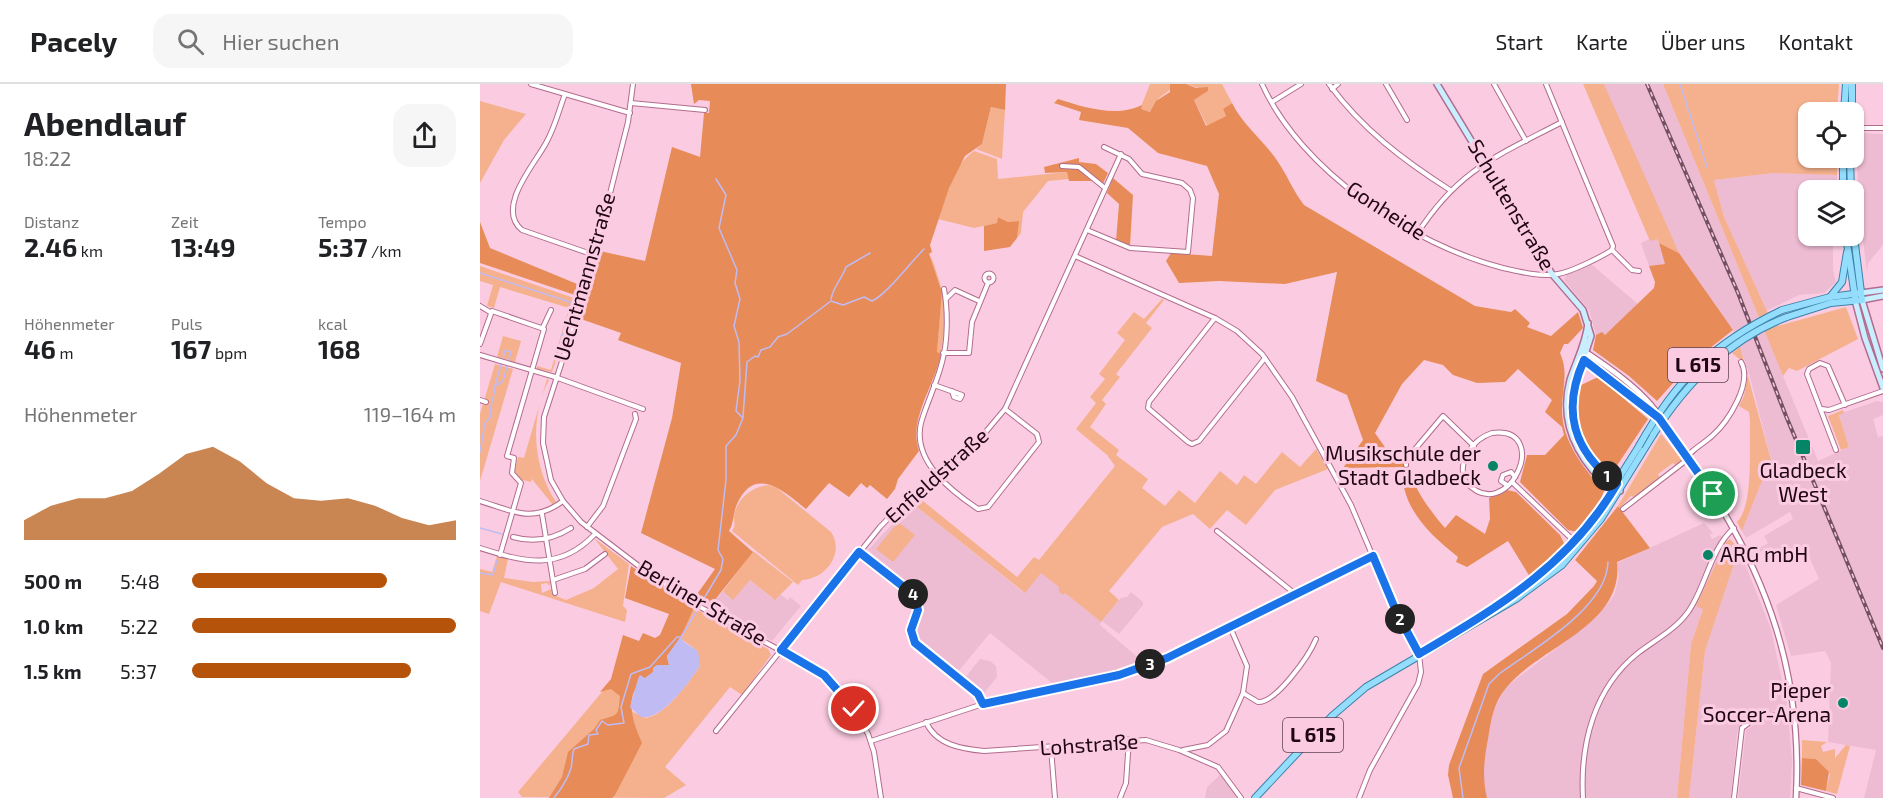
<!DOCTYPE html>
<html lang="de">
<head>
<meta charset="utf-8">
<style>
  body { margin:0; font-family:"Exo 2",sans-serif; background:#f6f6f6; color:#202124; height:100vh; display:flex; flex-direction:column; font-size:22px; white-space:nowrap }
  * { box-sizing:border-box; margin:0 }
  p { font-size:20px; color:#757577 }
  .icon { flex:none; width:33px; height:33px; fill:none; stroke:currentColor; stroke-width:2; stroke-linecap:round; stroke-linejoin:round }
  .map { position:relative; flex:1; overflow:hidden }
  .panel { display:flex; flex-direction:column; background:#fff; width:480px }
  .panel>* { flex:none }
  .tools { position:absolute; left:1318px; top:18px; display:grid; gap:12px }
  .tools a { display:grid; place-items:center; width:66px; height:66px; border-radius:12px; background:#fff; box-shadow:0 2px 4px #0004; font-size:30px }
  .pin { position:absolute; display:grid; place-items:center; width:51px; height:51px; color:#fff; margin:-26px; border:3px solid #fff; border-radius:50%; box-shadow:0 2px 6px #0007 }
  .km { position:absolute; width:30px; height:30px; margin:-15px; border-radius:50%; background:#222; color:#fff; font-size:16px; line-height:30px; text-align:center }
  .round { display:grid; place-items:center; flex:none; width:63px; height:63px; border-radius:18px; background:#f6f6f6 }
  .head { display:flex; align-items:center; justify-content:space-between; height:102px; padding:0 24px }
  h1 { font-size:33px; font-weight:700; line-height:45px }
  .stats { display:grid; grid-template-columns:repeat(3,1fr); gap:9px; height:102px; padding:6px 24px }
  .stats div { display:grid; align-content:center }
  .stats b { font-size:26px; font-weight:700 }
  .stats small { font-size:16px; font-weight:400 }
  .stats p { font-size:16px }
  .chart { height:168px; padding:12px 24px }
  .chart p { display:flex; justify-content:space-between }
  .chart svg { width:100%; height:108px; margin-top:6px; fill:#b45309; opacity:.7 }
  ul { padding:0 24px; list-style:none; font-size:20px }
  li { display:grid; grid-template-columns:96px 72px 1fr; align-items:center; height:45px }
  li i { height:15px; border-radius:8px; background:#b45309 }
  header { display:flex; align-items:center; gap:36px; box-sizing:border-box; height:84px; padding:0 30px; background:#fff; border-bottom:2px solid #e0e0e0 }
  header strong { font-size:28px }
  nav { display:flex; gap:33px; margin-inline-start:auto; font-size:21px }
  .search { width:420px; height:54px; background:#f6f6f6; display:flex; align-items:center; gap:15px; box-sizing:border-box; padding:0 21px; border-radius:18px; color:#757577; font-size:22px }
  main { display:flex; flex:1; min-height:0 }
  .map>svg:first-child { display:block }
</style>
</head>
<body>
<header>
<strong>Pacely</strong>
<div class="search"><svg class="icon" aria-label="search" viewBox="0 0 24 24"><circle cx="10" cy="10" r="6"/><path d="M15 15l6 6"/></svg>Hier suchen</div>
<nav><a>Start</a><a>Karte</a><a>Über uns</a><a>Kontakt</a></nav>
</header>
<main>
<section class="panel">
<div class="head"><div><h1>Abendlauf</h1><p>18:22</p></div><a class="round"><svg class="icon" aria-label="share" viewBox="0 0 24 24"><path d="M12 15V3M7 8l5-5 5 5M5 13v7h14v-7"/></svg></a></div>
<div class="stats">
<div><p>Distanz</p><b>2.46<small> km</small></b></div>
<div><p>Zeit</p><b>13:49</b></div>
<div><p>Tempo</p><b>5:37<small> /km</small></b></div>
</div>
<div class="stats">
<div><p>Höhenmeter</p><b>46<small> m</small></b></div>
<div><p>Puls</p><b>167<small> bpm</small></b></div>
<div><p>kcal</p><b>168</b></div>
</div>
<div class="chart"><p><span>Höhenmeter</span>119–164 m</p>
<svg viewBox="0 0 160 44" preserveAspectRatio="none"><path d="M0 44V36L10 30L20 27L30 27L40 24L50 17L60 9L70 6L80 12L90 21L100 27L110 28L120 27L130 30L140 35L150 38L160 36V44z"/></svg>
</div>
<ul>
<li><b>500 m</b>5:48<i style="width:74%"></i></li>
<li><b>1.0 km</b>5:22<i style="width:100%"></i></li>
<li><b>1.5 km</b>5:37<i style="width:83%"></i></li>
</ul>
</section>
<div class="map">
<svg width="1403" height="714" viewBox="0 0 1403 714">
  <rect width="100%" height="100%" fill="#fbcce1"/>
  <g fill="#edbbd2">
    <path d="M1124,0H1183L1338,377L1369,363L1359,330L1397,317L1403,318V331L1393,335L1398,353L1403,352V714H1384L1396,666L1348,658L1351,579L1345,567L1311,572L1296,521L1339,495L1324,461L1299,475L1291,463L1275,470L1273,468L1288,459L1284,452L1313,435L1310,428L1266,454L1262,447L1284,392L1283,384L1292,380L1269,289L1253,246L1199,169L1188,147Z"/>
    <path d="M1381,49L1403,50V161L1388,179L1387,188L1378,116L1377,54Z"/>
    <path d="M1294,89L1357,91V106H1329V152H1353V186L1356,198L1344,209L1319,211L1286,227L1244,133L1234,96Z"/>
    <path d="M1170,155H1177L1186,180L1169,182L1161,159Z"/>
    <path d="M1111,180L1159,221L1125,251H1116L1109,226L1084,196L1087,189Z"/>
    <path d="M432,419L544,509L561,488L579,503V508L583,511L585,509L621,538L620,541L663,578L638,589L572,599L510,549L477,589L435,553L434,545L443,521L440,509L388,466Z"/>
    <path d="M1224,439L1233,449L1230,451L1232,455L1240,451L1246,458L1216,522L1223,524L1211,560L1197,714H1007L1002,692L1011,631L1026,603L1113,536L1134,512L1139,492L1137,479Z"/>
    <path d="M1259,465L1291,545L1307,620L1301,626L1273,632L1260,641L1257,650L1251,714H1209L1225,567Z"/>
    <path d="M270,496L292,514L296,515L300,510L308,516L310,513L321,522L292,557L230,522L243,507L253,515Z"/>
    <path d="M651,508L663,518V521L639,550L622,537L641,514L647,513Z"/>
    <path d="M500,575L510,577L516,582L517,593L504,609L485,594Z"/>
    <path d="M1301,634L1309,640L1312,676L1310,714H1258L1266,646L1278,638Z"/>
    <path d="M742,689L758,714H725L727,703Z"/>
  </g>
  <g fill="#f5b18d">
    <path d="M670,0H690L691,5L679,14L670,28L660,25Z"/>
    <path d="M706,0H742L752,19L743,25L746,32L727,42L714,16L728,7Z"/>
    <path d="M1103,0H1124L1199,169L1179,159L1177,155L1170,157Z"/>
    <path d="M1183,0H1359L1357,28H1329V74H1357V91L1294,89L1234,96L1244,133L1294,243L1366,223L1378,255L1317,287L1309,284L1303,292Z"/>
    <path d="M0,17L46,30L24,56L0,99Z"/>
    <path d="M511,23L525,26L522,75L496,65L502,60Z"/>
    <path d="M494,67L517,75L518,95L587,88L589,95L568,97L543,128L541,149L537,154L538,137L528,138L518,133V139L494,144L458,135C466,113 474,80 494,67Z"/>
    <path d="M448,169C452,173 455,183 457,190C476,241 456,291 438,339L460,276L457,268L462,207Z"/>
    <path d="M0,182L97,215L72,288L57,285V282L71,286L89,224L20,203L14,224L7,222L13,201L0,197Z"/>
    <path d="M682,215L684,216L666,239L672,244L636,290L640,293L622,316L626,320L610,343L639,366L636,371L668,395L662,404L685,422L699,406L715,419L740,387L757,401L764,391L776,400L802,368L820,383L836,365L848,385L795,406L766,441L747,426L730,445L713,430L682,443L629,507L639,516L621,538L585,509L583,511L579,508V503L561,489L545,509L432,419L438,413L537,493L554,473L559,476L635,382L627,371L596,345L616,319L610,313L625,295L619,290L645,256L637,249L654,228L664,235Z"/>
    <path d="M23,252L41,257L35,278L17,273Z"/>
    <path d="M1260,263L1292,380L1283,384L1284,392L1262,447L1257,438C1274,422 1269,360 1270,337L1269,328L1259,322L1264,312L1268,289L1263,278L1252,269Z"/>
    <path d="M15,280L33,285L0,397V330Z"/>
    <path d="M67,295L69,296C49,333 53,383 76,418L73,421L52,395L51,398L39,395L35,387L38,373L44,374Z"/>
    <path d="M1363,326L1364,329L1359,331L1369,363L1361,366L1348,332Z"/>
    <path d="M1181,350L1203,377L1196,382L1193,379L1178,390L1180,394L1154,413L1151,412L1140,424L1138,422Z"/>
    <path d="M289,401L297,404L351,448C365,469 346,495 322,496L318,501L252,447C256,441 254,440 254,433C256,415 272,402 289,401Z"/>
    <path d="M418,438L435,451L413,478L396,465Z"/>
    <path d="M114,454L149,480L143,522L147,526L145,538L21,498L9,530L0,527V485L12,488L17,472L28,475L24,494L53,498L71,497L69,502L67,499L61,500L62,509L71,505L76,512L86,516L114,504L138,485Z"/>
    <path d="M1250,455L1259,465L1225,567L1209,714H1197L1211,560L1223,525L1216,522L1246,458Z"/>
    <path d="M273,467L313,498L295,516L270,496L253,516L243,507Z"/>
    <path d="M214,524L288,565L291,571L262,611L250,603L185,683L206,701L184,714L42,713L38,708L132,596L148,600L141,624L155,642L150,623L153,628L166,634C186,631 209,598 220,582L214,564L201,555V548Z"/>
    <path d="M1322,656L1347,658L1341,662L1343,668L1355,665V674L1366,661L1370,662L1357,710L1346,707L1350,690L1336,675L1322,674Z"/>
  </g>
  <g fill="#e78c58">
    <path d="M211,0H526L525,26L511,23L502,60L485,72L469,104L450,161L452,168L449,170L462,208L457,268L461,270C455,301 428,335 439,367L418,395L415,405L407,415L390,401L387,404L381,399L369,413L349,399L326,425C305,408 275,380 257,420C253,429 254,439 249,447L273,468L230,522L215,513L235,485L161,449L192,334L201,279L138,256L141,249L101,235L120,167L165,177L192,63L220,73L224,29H229L230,17L219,16L214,20Z"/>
    <path d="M690,0H706L716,4L728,3V7L714,16L726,42L746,32L743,25L752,19C764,43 786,58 800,81C809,95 814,108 824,121L995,222L1031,228L1035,225L1050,239L1047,243L1071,252L1098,228L1103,244L1088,260H1084L1080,269C1089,288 1082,305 1082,325C1082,358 1103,383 1124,407L1119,419L1097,448L1088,446L1040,398L1047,371H1065L1084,351L1082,343L1065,328L1072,316L1038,285L1025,298L997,299L973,291L963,281L944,276L922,300L895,349L907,366L923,377L928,375C928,398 951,428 965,444L976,431L1005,450L1010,435L1009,414L1027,406L1036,408L1080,451L1084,459L1067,480L1050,493L1028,457L987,483L976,478L978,473C949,450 921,424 922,383L863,384L883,356L867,311L836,297L857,188L805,200L739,197L699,199L686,177L691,169L732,172L739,110L727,82L678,69L648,44L599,36L601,28L574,19L578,15C603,23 636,34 662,21L661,25L670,28L676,17L690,8Z"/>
    <path d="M599,74V78L616,80L628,89L621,104L614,97H589L587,88L565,89L564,83Z"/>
    <path d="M633,94L653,111L650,162L636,157L639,120L627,109Z"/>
    <path d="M518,133L528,138L539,137L537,154L530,163L504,167V142L517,139Z"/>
    <path d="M0,138L10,164L102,202L98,212L0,179Z"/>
    <path d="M1179,159L1199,169L1253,246L1211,279L1177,317L1149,292L1113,266L1116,251L1122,248L1125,251L1174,204L1175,198L1169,182L1185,180Z"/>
    <path d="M1118,293L1168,335L1134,386C1114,390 1099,346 1098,330C1097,321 1098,311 1099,302Z"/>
    <path d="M1138,422L1170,464L1137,478C1144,542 1060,562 1026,604C1013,620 1011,636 1008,655C1004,676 1002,693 1007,714H973L968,691L969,681L1003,590L1087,530L1114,502L1117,497L1095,476Z"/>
    <path d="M151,482L214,524L199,557L187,572L189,581C180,582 175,587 168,592C142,609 152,636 162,659L135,711L132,714H69L82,693L88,668L114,645L120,636C138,630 138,634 140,612L131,605L120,608L131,595L143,551L159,557L163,549L175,554L180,551L189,530L145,514Z"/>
    <path d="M1322,674L1336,675L1349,688L1346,707L1321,701Z"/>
  </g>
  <path fill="#c1bbf3" d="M201,552L204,558L218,567L220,582C209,598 182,637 161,633L150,623L158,595L160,591L165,594L173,588V584L177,581H189L187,572Z"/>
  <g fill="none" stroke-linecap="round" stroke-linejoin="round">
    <g stroke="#c1bbf3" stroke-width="1.5">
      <path d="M1200,0L1227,83"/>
      <path d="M0,189L90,218V228L75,274"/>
      <path d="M351,215C354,201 362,195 366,183L390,169"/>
      <path d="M15,302L21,280"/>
      <path d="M263,333L267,278L275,272L278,273L281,266L290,263L298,253L307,250L351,217L363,221L384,213L392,217C406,211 431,178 444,165"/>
      <path d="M0,368L5,339L11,333C8,322 15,313 15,302L23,297L31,268L25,266L23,275"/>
      <path d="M0,444L22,450"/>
      <path d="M0,489L13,491L17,476"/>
      <path d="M74,714C81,705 88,695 91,684C93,677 91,673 94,665L108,660L109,651L118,650L116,646L122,637L128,641L144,639L141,623L151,590L170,583L197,553H201L241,486L243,475L238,466L246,396V362L256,351L263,334L256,327L260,297L259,258L254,242L260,215L255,199L257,186L239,144L246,111L236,95"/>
      <path d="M983,714L979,684L1009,600L1019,590C1053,565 1127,524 1128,478"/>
    </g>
    <defs>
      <g id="minor">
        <path d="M51,0L150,29"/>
        <path d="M153,0L148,38L108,197L64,333L63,359L71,396L83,417L101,438L164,486L222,524L331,583L350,597L374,625L388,650L394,668L401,714"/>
        <path d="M782,0C821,87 933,161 1023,184C1041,188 1060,193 1078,190C1091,188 1121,173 1132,166"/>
        <path d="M849,0C882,45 923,76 970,106"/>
        <path d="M906,0L927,36"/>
        <path d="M1014,0L1046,57"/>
        <path d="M1066,0L1133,162L1132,166"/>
        <path d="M852,5L858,0"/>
        <path d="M85,10C79,26 75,43 66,59C55,80 15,124 42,146L114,171"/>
        <path d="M792,18L821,0"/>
        <path d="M151,19L225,26"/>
        <path d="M1374,44H1403"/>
        <path d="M582,82L599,83L625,104"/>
        <path d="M607,146L650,164L708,168L713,114L710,106L702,99L662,90L649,75L624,63"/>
        <path d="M937,150C979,85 1017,72 1082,38"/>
        <path d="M1132,166L1152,186L1159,187"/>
        <path d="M595,172L735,234L757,247L782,270L812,313L871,421L916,527L939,570L941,588L938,600L890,686L879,714"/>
        <circle cx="509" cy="194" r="4.5"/>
        <path d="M464,205C468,226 468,257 462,278C457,299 447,318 441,339C432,377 471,407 498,425L508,423L559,358L557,350L525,325"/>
        <path d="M466,215L475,206L499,217"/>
        <path d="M0,222L10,228"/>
        <path d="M735,234L669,318L668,324L708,358L712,360L719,357L785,274"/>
        <path d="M63,243L71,226"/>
        <path d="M0,260L12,227L64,245L27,372L34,374L32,389L41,399L20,471"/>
        <path d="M463,269H489L492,238L508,199"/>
        <path d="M0,271L75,293L163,325"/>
        <path d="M454,301L482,311L480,315L474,313L472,307"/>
        <path d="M0,316L6,318"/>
        <path d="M1342,325L1349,326L1403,307"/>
        <path d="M1012,349C1074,341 1027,446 985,397C977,377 993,355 1012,349Z"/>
        <path d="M1356,366L1327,290L1329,285L1340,279L1348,282L1365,321"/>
        <path d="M926,381V376L963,332L994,362"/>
        <path d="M1033,399L1095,458"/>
        <path d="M1027,401L1021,397L1023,391L1031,388L1035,393"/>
        <path d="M0,417C33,427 52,440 83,417"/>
        <path d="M1143,425L1204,378C1210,366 1222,361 1232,352C1248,338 1273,299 1261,278"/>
        <path d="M62,430L75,509"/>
        <path d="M107,443L123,422L156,335L155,330"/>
        <path d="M737,447L814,509"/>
        <path d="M33,453C54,459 72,456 91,444"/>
        <path d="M0,464C44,478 79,488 115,450"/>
        <path d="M379,468L434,511L438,526L431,546L435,559L498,610L503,620"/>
        <path d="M73,496L105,485L125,470"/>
        <path d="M763,609L778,618C796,619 829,572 836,555"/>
        <path d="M446,638C456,661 482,665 504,667L666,656L699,666L738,683L761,714"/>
        <path d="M236,647L400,443L425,417L488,369L525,325L641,70"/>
        <path d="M391,657L503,620L638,591L687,574L893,472"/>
        <path d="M571,664L575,714"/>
        <path d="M703,666L728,661L746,647L763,609L767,582L750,543"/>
        <path d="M1316,704L1353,714"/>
        <path d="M640,714L646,699L649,655"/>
        <path d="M1103,714C1100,660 1114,604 1158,569C1175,556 1195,546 1208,528C1226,503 1230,465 1254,444"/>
        <path d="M1254,714L1262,644L1274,635L1314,628"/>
      </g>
      <g id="tertiary">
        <path d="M1103,270L1107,269C1129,284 1153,300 1171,321C1189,343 1205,368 1221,392C1288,492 1323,592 1316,714"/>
        <path d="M1103,275L1179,334"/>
      </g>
      <g id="secondary">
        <path d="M957,0L1072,190L1103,226L1111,252L1094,304V341L1107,372L1137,400L1140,407H1133C1100,378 1078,341 1090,296C1096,277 1106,260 1108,239"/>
        <path d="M1381,209L1403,206"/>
        <path d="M1403,212L1382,216L1403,285"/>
        <path d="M1375,216L1385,254L1403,304"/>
      </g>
      <g id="primary">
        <path d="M1364,28L1366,0"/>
        <path d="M1372,28V0"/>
        <path d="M1363,74V106"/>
        <path d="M1370,74L1371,106"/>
        <path d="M1366,152L1375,213"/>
        <path d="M1350,213L1362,198L1367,168"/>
        <path d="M1302,226L1350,213L1381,209"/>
        <path d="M1307,233L1351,219L1382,216L1374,152"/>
        <path d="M1028,516L1072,481L1107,445L1159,362"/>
        <path d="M775,714L852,632L886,603L1036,515L1082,481L1121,435L1173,351"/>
      </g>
    </defs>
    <use href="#minor" stroke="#b26c8f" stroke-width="6"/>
    <use href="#tertiary" stroke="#b26c8f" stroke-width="7"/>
    <use href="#secondary" stroke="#b26c8f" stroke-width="8"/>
    <use href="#primary" stroke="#3d83aa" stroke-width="8"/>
    <use href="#minor" stroke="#fff" stroke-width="4"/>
    <use href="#tertiary" stroke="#fff" stroke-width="4.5"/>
    <use href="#secondary" stroke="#c9eefe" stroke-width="5"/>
    <use href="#primary" stroke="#94ddfc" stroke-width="6"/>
    <defs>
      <path id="rail" d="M1167,0L1258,209L1306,332L1403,564"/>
    </defs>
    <use href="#rail" stroke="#735161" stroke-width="4"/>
    <use href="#rail" stroke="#fbcce1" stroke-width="1.5" stroke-dasharray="4.5" stroke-linecap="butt"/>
    <defs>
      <g id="primary-bridge">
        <path d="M1173,351C1207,298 1248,256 1307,233"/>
        <path d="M1159,362C1196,296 1233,259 1302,226"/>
      </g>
    </defs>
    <use href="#primary-bridge" stroke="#3d83aa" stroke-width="8" stroke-linecap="butt"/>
    <use href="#primary-bridge" stroke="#94ddfc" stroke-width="6"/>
  </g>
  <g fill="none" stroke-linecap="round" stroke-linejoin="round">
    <defs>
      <path id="route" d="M374,625L344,591L301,566L379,468L434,511L438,526L431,546L435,559L498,610L503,620L639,591L687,574L893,472L916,527L939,570C1018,523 1089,482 1137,400C1093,367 1081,327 1104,276L1179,334L1233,410"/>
    </defs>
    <use href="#route" stroke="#fff" stroke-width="12"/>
    <use href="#route" stroke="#1a73e8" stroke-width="8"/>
  </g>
  <g fill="#058466" stroke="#fbcce1" stroke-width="2">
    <rect x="1315" y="355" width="16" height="16" rx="3"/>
    <circle cx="1013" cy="382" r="6"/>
    <circle cx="1228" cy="471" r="6"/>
    <circle cx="1363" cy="619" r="6"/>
  </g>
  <g text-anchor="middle" stroke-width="6" stroke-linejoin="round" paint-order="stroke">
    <g fill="#fbcce1" stroke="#624152" stroke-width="1.5">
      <rect x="1188" y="264" width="60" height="34" rx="4.5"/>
      <rect x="803" y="634" width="60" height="34" rx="4.5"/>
    </g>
    <g font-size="20" font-weight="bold" fill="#200614">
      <text x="1218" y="288">L 615</text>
      <text x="833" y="658">L 615</text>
    </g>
    <g font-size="21" fill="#200614" stroke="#fbcce1">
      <text transform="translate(1031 121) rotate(59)" y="7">Schultenstraße</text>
      <text transform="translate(906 127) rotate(33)" y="7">Gonheide</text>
      <text transform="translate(105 193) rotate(-74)" y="7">Uechtmannstraße</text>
      <text transform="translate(457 392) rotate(-42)" y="7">Enfieldstraße</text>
      <text transform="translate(222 519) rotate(31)" y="7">Berliner Straße</text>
      <text transform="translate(609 661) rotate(-4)" y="7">Lohstraße</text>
    </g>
    <g font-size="21" fill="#200614" stroke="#fbcce1" text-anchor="end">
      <text x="1001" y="377">Musikschule der<tspan x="1001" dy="24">Stadt Gladbeck</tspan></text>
      <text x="1323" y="394" text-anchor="middle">Gladbeck<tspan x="1323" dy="24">West</tspan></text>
      <text x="1240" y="478" text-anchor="start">ARG mbH</text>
      <text x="1351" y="614">Pieper<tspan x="1351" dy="24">Soccer-Arena</tspan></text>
    </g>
  </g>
</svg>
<div class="tools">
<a><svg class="icon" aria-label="locate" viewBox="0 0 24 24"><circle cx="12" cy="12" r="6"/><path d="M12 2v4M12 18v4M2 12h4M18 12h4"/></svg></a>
<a><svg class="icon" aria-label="layers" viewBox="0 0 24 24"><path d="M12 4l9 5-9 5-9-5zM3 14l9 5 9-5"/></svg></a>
</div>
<div class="pin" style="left:1233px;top:410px;background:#1e9e55"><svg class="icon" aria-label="arrive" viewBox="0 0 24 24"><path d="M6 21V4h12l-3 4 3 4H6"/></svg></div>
<div class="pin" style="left:374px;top:625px;background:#d93025"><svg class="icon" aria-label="check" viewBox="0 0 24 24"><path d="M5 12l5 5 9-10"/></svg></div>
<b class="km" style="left:1127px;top:392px">1</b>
<b class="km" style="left:920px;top:535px">2</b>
<b class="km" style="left:670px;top:580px">3</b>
<b class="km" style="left:433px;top:510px">4</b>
</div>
</main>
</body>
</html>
